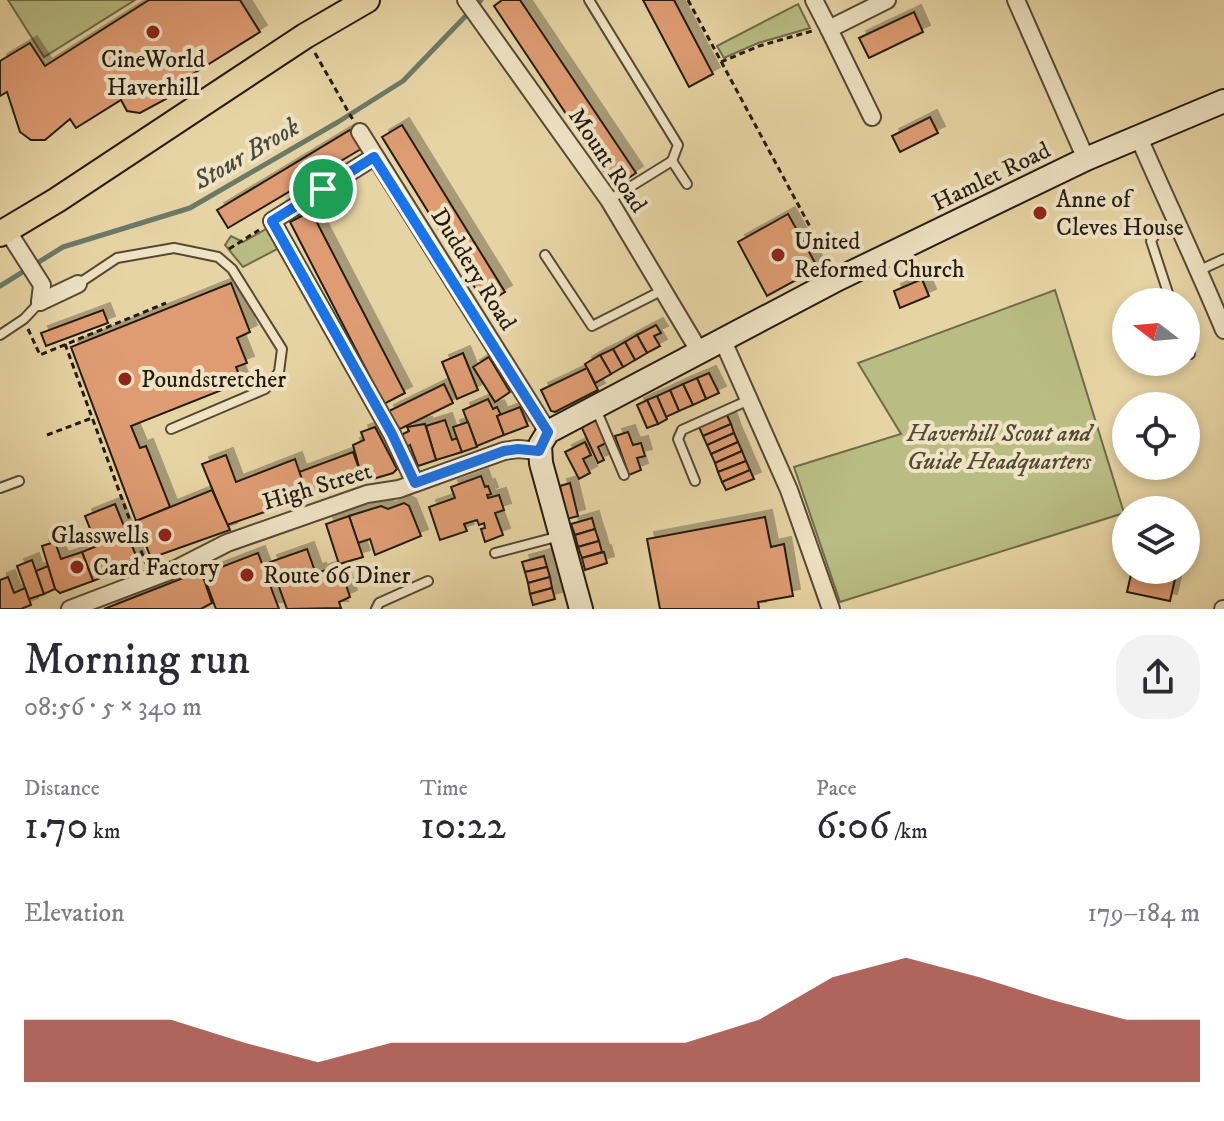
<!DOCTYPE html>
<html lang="en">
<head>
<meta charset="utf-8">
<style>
  body { margin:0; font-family:"IM FELL DW Pica",serif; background:#f2f2f3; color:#2b2b33; height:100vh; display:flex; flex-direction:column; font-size:30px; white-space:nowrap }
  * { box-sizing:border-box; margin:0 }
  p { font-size:26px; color:#7c7c81 }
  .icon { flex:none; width:44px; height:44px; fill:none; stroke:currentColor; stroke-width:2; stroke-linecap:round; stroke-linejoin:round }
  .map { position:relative; height:609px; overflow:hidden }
  .sheet { display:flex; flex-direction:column; background:#fff; flex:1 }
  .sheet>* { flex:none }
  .needle { width:52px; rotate:286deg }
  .buttons { position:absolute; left:1112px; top:288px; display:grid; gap:16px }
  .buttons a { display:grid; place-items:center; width:88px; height:88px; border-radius:50%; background:#fff; box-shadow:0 4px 12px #0003; font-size:40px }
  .pin { position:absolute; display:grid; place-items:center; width:68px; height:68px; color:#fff; margin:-34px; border:4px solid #fff; border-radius:50%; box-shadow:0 2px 8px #0007 }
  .round { display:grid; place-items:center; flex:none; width:84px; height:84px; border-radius:32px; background:#f2f2f3 }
  .summary { display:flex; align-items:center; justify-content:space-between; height:136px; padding:0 24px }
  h1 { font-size:44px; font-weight:600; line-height:60px }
  .metrics { display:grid; grid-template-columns:repeat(3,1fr); gap:12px; height:136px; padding:8px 24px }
  .metrics div { display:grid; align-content:center }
  .metrics b { font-size:40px; font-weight:600 }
  .metrics small { font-size:22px; font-weight:400 }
  .metrics p { font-size:22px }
  .chart { height:224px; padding:16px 24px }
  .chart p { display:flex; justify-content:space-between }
  .chart svg { width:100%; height:144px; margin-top:8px; fill:#8f2418; opacity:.7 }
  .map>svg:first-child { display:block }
</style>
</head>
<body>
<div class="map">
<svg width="1224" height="609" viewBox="0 0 1224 609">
  <defs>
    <filter id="shadow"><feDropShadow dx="7" dy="-7" stdDeviation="0" flood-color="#0004"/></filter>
  </defs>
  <rect width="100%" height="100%" fill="#e7d4a4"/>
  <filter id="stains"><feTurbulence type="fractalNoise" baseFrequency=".0025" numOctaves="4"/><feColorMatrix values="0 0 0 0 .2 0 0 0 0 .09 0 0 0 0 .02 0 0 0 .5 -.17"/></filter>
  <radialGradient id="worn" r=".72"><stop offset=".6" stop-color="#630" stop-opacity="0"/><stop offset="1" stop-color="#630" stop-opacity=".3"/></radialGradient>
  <g fill="#b9bc83" stroke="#6e6c4a" stroke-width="2">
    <path d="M8,0H135L44,57Z"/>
    <path d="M798,4L810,28L758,43L724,58L717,46Z"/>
    <path d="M266,229L272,231L283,246L243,267L225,245L231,236L243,242Z"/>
    <path d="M1055,290L1124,513L840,602L794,467L901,434L858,363Z"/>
  </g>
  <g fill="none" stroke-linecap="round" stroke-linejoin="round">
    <path stroke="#6a7a68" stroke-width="5" d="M0,286L63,247L190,208L338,122L403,81L481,0"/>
  </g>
  <g fill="#df9c72" stroke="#241b12" stroke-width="2" filter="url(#shadow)">
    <path d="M149,0H240L260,32L193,74L166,99L140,113L127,111L121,100L76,128L70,119L45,140H31L20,132L7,92L0,96V61L30,43L45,66Z"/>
    <path d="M502,0H520L636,173L615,187L494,6Z"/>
    <path d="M643,0H674L713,74L689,87Z"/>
    <path d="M914,12L923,32L869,58L859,38Z"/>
    <path d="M930,117L938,133L900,152L892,136Z"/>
    <path d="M402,125L505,292L485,304L382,137Z"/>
    <path d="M350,130L361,149L228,228L217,210Z"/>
    <path d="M311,211L405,393L384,404L290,222Z"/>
    <path d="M788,214L818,268L767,296L738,242Z"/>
    <path d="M922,279L929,296L900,308L894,291Z"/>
    <path d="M231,283L250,332L237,338L247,363L236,367L242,382L131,426L140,448L146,446L170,507L136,521L71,347Z"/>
    <path d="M103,310L108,323L46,346L41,333Z"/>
    <path d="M656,325L661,333L654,336L660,346L647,353L637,335Z"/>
    <path d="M637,335L647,353L635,360L625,342Z"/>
    <path d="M625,342L635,360L623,367L613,349Z"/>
    <path d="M613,349L623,367L611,374L600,355Z"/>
    <path d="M463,353L478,390L457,399L442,362Z"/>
    <path d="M600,355L611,374L595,383L585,364Z"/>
    <path d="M489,357L510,392L495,402L473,367Z"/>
    <path d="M587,368L598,390L555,412L551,411L541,390Z"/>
    <path d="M709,373L719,393L706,399L697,378Z"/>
    <path d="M697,378L706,399L693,405L683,384Z"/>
    <path d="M444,384L453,403L396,431L387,412Z"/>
    <path d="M683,384L693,405L679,411L670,390Z"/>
    <path d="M670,390L679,411L666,417L657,396Z"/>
    <path d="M657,396L667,419L658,424L647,400Z"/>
    <path d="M488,399L493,409L497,407L501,415L497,416L504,435L477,446L463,410Z"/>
    <path d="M647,400L658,424L647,428L637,405Z"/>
    <path d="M520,407L528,426L504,435L497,416Z"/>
    <path d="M727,415L731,424L703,436L699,427Z"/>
    <path d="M595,419L606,443L598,447L604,460L598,463L581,426Z"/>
    <path d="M445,420L452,440L457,438L462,452L436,460L426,426Z"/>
    <path d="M468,422L477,447L462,452L453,427Z"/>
    <path d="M425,424L436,460L418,466L410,445L407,447L401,435L409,431L407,427Z"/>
    <path d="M731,424L734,433L707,445L703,436Z"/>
    <path d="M375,427L397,469L393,473L363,482L353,445L364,440L361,432Z"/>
    <path d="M628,432L633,445L641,443L645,456L637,458L641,470L629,475L615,436Z"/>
    <path d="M734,433L738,442L711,454L707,445Z"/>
    <path d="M585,442L591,455L583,459L590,473L579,479L565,452Z"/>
    <path d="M738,442L742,451L715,463L711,454Z"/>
    <path d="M742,451L746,461L718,472L715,463Z"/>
    <path d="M353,452L362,477L307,496L299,472Z"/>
    <path d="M226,455L236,482L295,459L308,497L227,525L202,464Z"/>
    <path d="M746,461L750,470L722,482L718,472Z"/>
    <path d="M750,470L754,479L726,490L722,482Z"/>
    <path d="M481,476L485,487L488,486L491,494L487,495L488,498L499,495L504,510L495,513L503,535L485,542L481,529L485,528L484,523L479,525L477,520L464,524L467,531L440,540L429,507L455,498L451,487Z"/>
    <path d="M570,483L578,516L567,519L560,486Z"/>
    <path d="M212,490L230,530L151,558L136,521Z"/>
    <path d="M404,503L409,506L421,536L375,555L370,539L358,543L349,516L381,506L388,509Z"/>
    <path d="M115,504L139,563L93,581L82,552L97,546L85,516Z"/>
    <path d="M349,516L363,557L339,564L326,524Z"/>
    <path d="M765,517L771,547L784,544L793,596L758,602L759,609H660L647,539Z"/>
    <path d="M592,518L595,529L575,535L571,524Z"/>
    <path d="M595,529L599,541L578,547L575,535Z"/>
    <path d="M599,541L602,552L582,558L578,547Z"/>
    <path d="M55,542L61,559L82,552L93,581L60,593L55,589L42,546Z"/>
    <path d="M307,549L315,571L319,570L320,572L335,567L342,573L350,597L339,602L341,608L287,609L270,562Z"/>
    <path d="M604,552L607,563L585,570L582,558Z"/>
    <path d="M258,553L279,609H216L203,574Z"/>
    <path d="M544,556L547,567L525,572L522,562Z"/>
    <path d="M32,560L44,594L29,599L17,566Z"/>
    <path d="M48,566L55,589L44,594L36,571Z"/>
    <path d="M547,567L550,577L528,583L525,572Z"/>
    <path d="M1132,570L1175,579L1170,601L1127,592Z"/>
    <path d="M201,571L212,603L201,609H104Z"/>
    <path d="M8,577L14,593L25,588L31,605L21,609H0V580Z"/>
    <path d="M550,577L552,588L530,594L528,583Z"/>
    <path d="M552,588L555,599L533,605L530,594Z"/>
  </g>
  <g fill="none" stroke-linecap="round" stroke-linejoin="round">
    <defs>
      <g id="lane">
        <path d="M589,0L678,145L672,161"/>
        <path d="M609,200L672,161L687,184"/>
        <path d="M545,255L592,326L663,290"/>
        <path d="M1200,270L1224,259"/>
        <path d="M78,284L117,258L174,248L218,257L232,269L282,349L279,372L265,389L171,429"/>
        <path d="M1171,302L1151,241L1159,229L1175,222"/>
        <path d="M0,335L24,319L40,302"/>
        <path d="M1186,343L1190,354"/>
        <path d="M596,409L624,475"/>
        <path d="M695,481L678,439L682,430L749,400"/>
        <path d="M0,488L19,481"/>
        <path d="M495,553L560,536"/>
        <path d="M376,609L379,603L428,581"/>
      </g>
      <g id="street">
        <path d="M466,0L609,200L701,354"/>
        <path d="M814,0L829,29"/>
        <path d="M1016,0L1086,159"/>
        <path d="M872,117L829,29L887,0"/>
        <path d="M360,132L548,432"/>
        <path d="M1139,138C1167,202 1197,265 1224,330"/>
        <path d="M374,157L272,221L392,434L415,483"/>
        <path d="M7,230L42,285L40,302"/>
        <path d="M40,302L78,284"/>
        <path d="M723,341L789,490L831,609"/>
        <path d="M70,609L178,568L227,543L367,494L399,489L504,451L518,449L539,451"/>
        <path d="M1223,609H1224"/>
      </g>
      <path id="secondary" d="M581,609L541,463L540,445L548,432L838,279L1086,159L1224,101"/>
      <path id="primary" d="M0,234L57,200L305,36L367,0"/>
    </defs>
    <use href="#lane" stroke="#554936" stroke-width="12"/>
    <use href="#street" stroke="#554936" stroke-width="20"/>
    <use href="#secondary" stroke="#241b12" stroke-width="26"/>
    <use href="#primary" stroke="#241b12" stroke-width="28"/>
    <g stroke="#241b12" stroke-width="3" stroke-dasharray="6 4" stroke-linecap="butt">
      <path d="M688,0L829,262"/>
      <path d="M315,53L353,120"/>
      <path d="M721,62L759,46L812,31"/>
      <path d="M229,249L259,230"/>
      <path d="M28,329L40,355L166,303"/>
      <path d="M65,344L146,564"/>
      <path d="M47,435L92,418"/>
    </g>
    <use href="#lane" stroke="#efe3c4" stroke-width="8"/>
    <use href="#street" stroke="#efe3c4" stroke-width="16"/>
    <use href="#secondary" stroke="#efe3c4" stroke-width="22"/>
    <use href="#primary" stroke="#e7d4a4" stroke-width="24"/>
  </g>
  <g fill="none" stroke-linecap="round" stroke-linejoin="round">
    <defs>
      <path id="route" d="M374,157L548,432L539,451L518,449L504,451L415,483L392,434L272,221Z"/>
    </defs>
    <use href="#route" stroke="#fff" stroke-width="16"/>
    <use href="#route" stroke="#1a73e8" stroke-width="10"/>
  </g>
  <g fill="#8f2418" stroke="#efe3c4" stroke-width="3">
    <circle cx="153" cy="32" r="8"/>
    <circle cx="1040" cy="213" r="8"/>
    <circle cx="778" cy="255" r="8"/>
    <circle cx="125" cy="379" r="8"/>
    <circle cx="165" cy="535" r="8"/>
    <circle cx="77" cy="567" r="8"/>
    <circle cx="247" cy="575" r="8"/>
  </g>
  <g text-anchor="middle" stroke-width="8" stroke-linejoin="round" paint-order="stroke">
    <g font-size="24" fill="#241b12" stroke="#efe3c4" text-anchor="start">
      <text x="153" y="67" text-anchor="middle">CineWorld<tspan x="153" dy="28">Haverhill</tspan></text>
      <text x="1056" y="207">Anne of<tspan x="1056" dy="28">Cleves House</tspan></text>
      <text x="794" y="249">United<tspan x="794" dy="28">Reformed Church</tspan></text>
      <text x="141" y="387">Poundstretcher</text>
      <text x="149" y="543" text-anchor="end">Glasswells</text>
      <text x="93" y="575">Card Factory</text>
      <text x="263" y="583">Route 66 Diner</text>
    </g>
    <g font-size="24" fill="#241b12" stroke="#efe3c4">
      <text transform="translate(608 160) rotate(56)" y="8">Mount Road</text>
      <text transform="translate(991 176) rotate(-26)" y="8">Hamlet Road</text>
      <text transform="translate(474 269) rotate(58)" y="8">Duddery Road</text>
      <text transform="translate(317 486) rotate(-17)" y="8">High Street</text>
    </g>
    <g font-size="24" font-style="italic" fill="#514b34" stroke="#efe3c4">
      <text x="999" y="441">Haverhill Scout and<tspan x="999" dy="28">Guide Headquarters</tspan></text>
    </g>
    <g font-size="26" font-style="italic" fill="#474a3d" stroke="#efe3c4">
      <text transform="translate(246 153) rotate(-30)" y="9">Stour Brook</text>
    </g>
  </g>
  <rect width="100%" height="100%" filter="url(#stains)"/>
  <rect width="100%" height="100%" fill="url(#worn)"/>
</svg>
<div class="buttons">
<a><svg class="needle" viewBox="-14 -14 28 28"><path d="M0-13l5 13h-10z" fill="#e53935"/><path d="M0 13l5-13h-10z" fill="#7c7c81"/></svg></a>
<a><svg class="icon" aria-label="locate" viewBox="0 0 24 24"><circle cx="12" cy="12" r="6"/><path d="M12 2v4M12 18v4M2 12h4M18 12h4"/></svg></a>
<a><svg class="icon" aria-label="layers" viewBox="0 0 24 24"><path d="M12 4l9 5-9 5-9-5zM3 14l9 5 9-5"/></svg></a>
</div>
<div class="pin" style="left:323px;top:189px;background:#1e9e55"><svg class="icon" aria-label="arrive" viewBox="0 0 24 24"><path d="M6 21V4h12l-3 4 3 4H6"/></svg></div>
</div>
<section class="sheet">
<div class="summary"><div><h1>Morning run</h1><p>08:56 · 5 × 340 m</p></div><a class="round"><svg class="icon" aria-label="share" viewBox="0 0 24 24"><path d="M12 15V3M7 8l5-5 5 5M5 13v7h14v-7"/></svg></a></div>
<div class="metrics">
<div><p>Distance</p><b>1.70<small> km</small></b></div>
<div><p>Time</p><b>10:22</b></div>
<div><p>Pace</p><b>6:06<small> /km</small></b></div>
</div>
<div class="chart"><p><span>Elevation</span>179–184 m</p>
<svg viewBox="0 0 160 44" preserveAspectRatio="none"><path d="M0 44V25L10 25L20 25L30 32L40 38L50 32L60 32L70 32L80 32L90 32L100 25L110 12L120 6L130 12L140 19L150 25L160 25V44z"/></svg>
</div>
</section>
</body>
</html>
